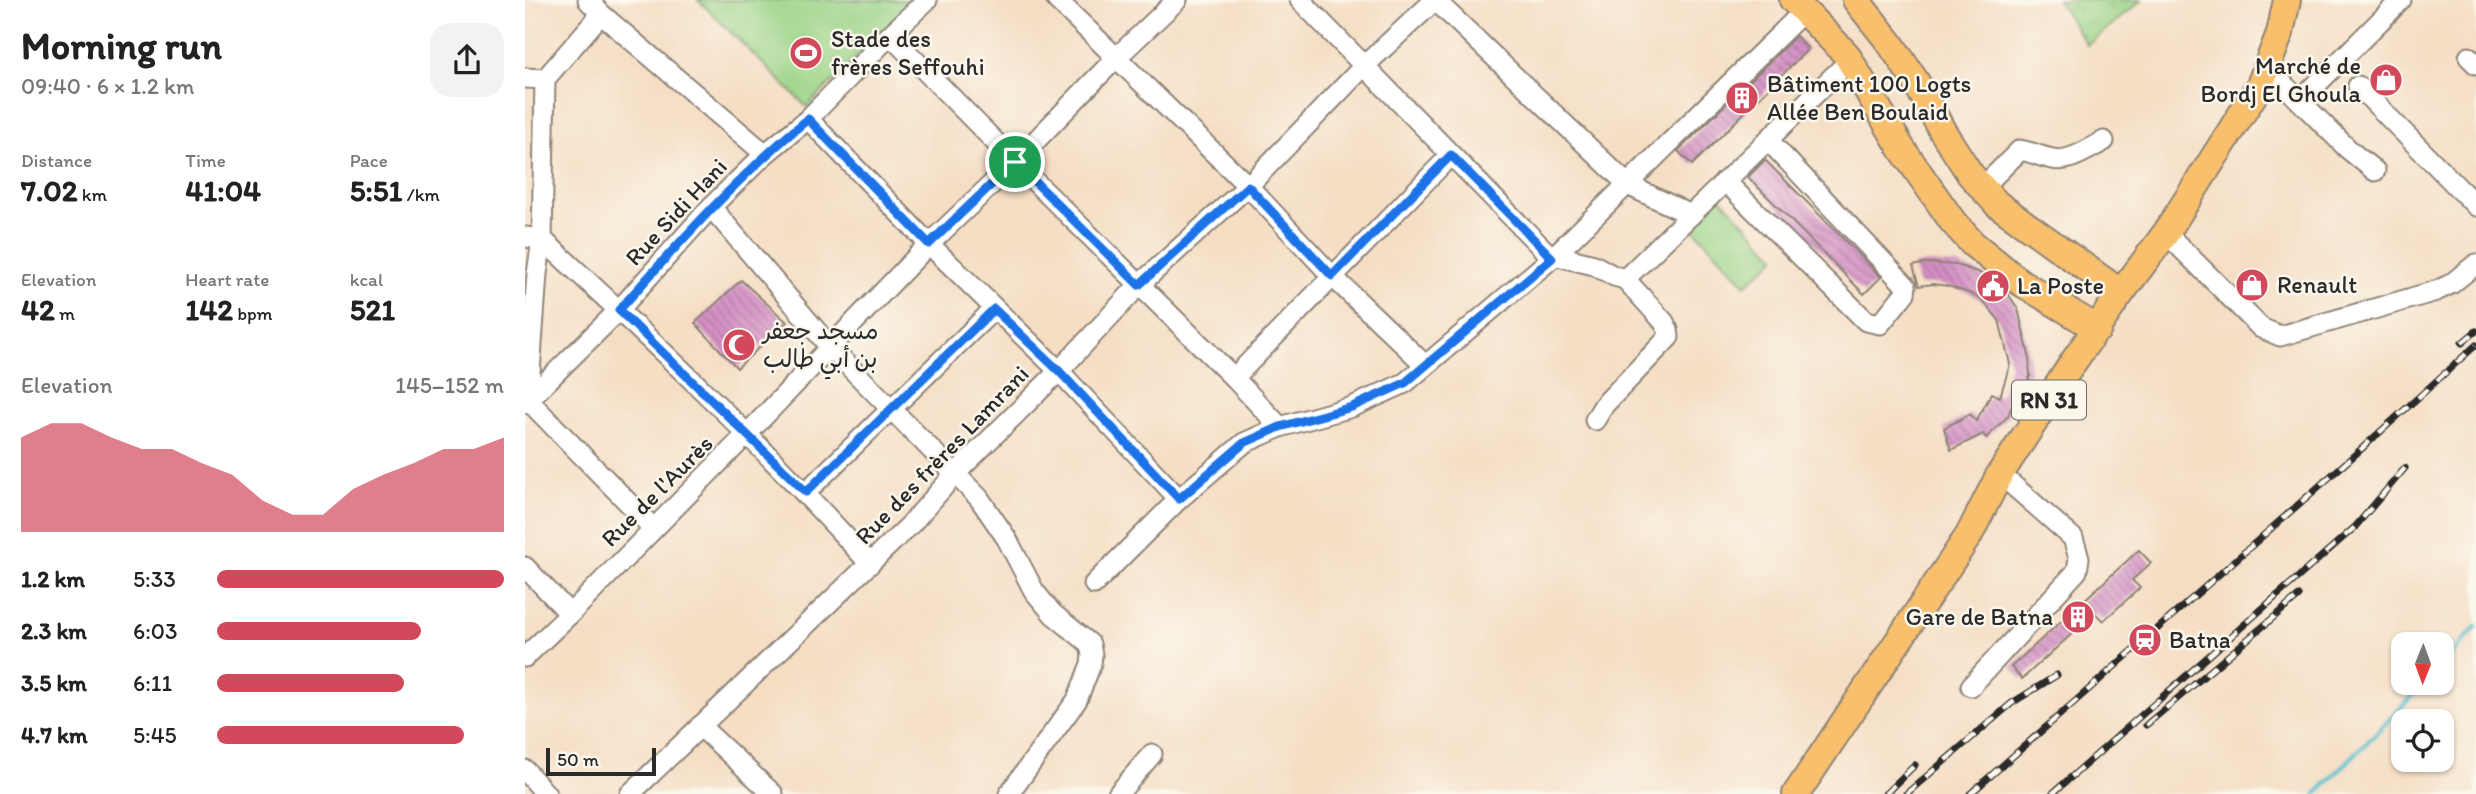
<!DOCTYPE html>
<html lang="en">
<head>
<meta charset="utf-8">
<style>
  body { margin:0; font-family:Itim,"Playpen Sans Arabic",sans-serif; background:#f2f2f2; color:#222; height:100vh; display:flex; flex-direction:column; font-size:26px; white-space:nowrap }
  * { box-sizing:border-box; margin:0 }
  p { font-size:23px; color:#767676 }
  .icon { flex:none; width:38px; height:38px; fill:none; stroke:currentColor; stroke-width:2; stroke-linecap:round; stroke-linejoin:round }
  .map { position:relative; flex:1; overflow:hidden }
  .details { display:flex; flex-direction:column; background:#fff; width:525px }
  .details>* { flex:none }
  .needle { width:46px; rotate:181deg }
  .controls { position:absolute; left:1866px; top:632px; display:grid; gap:14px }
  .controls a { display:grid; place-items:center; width:63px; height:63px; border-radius:14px; background:#fff; box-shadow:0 2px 5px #0004; font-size:35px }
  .scale { position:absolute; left:21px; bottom:18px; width:110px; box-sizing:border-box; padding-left:7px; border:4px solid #2b2b2b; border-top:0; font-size:19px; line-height:24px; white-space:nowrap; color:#2b2b2b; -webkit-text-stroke:5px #fbf7ec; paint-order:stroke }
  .pin { position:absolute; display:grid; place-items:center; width:60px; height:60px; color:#fff; margin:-30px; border:4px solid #fff; border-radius:50%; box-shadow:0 2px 7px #0007 }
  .round { display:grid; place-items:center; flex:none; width:74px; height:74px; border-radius:21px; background:#f2f2f2 }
  .summary { display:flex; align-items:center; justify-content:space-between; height:119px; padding:0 21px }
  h1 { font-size:38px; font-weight:700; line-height:52px }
  .figures { display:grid; grid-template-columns:repeat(3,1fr); gap:10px; height:119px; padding:7px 21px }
  .figures div { display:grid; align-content:center }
  .figures b { font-size:30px; font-weight:700 }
  .figures small { font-size:19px; font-weight:400 }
  .figures p { font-size:19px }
  .chart { height:196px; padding:14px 21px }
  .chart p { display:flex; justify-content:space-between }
  .chart svg { width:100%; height:126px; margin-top:7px; fill:#d1495b; opacity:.7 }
  ul { padding:0 21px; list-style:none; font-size:23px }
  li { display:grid; grid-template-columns:112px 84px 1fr; align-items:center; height:52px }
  li i { height:18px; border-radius:9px; background:#d1495b }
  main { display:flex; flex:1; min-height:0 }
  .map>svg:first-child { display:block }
</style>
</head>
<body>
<main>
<section class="details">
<div class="summary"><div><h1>Morning run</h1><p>09:40 · 6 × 1.2 km</p></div><a class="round"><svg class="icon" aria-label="share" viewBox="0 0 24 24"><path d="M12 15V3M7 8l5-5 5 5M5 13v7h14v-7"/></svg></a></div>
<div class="figures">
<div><p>Distance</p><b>7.02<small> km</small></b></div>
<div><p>Time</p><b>41:04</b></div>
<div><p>Pace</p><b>5:51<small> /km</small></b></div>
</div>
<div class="figures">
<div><p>Elevation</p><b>42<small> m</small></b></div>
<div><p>Heart rate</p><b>142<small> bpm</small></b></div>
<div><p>kcal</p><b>521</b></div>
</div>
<div class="chart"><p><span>Elevation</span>145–152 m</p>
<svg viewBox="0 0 160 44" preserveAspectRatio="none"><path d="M0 44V11L10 6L20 6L30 11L40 15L50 15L60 20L70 24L80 33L90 38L100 38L110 29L120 24L130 20L140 15L150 15L160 11V44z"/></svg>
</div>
<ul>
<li><b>1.2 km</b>5:33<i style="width:100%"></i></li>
<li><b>2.3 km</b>6:03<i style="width:71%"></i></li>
<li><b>3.5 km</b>6:11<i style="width:65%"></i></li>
<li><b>4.7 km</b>5:45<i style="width:86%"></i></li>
</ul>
</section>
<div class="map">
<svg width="1951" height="794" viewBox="0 0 1951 794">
  <defs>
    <pattern id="park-crowns" width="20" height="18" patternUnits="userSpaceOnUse" patternTransform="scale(1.75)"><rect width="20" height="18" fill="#9ad386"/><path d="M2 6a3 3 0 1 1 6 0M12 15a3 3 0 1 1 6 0" fill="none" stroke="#85b574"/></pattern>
    <pattern id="building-back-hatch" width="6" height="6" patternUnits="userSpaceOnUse" patternTransform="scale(1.75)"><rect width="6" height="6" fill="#d48fc4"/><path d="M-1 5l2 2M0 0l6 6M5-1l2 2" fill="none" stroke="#ac759f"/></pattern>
  </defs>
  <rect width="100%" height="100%" fill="#fbf7ec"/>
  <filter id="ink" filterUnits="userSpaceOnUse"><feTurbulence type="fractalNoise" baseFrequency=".0143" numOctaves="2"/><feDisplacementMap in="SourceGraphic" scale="14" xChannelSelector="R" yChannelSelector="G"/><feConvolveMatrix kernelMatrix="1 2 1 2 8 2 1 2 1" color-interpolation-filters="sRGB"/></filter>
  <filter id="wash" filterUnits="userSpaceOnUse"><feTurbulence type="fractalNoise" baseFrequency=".00686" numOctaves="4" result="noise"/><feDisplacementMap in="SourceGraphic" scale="28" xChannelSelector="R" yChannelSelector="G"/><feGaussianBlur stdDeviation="1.57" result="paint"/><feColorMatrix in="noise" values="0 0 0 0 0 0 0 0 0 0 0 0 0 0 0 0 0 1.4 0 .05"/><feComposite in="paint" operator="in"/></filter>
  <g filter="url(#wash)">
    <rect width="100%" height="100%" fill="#f5dec4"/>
    <path fill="url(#park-crowns)" stroke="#627f58" stroke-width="2" d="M1532,0H1617L1562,45Z"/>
    <g fill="#9ad386" stroke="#627f58" stroke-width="2">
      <path d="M173,0H388L282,107Z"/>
      <path d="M1195,197L1251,257L1221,285L1165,225Z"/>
    </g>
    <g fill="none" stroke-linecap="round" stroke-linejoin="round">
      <g stroke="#55c0d0" stroke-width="4.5">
        <path d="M1916,666L1951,627"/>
        <path d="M1791,794L1901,682"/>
      </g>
    </g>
    <g id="blocks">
      <g fill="url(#building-back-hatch)">
        <path d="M1271,36L1283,49L1167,165L1153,151Z"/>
        <path d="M1240,160L1356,277L1339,294L1223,177Z"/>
        <path d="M1402,263L1432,265L1455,273L1482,292L1493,309L1504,355L1505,376L1494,406L1488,403L1483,416L1461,438L1458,434L1426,450L1419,428L1445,414L1451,421L1467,393L1475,397L1485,364L1474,320L1459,302L1447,294L1423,286L1408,284L1394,286L1388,266Z"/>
        <path d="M216,280L262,322L212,368L170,323Z"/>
        <path d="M1614,550L1626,563L1607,580L1615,588L1578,621L1570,613L1497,679L1486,667Z"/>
      </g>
    </g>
  </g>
  <g filter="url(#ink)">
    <use href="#blocks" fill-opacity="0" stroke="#908478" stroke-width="2"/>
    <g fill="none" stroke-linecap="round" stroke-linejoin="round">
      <defs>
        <g id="minor">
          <path d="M63,0L76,14L240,154"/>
          <path d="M532,0L723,186L807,276L900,365"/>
          <path d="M775,0L1027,258"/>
          <path d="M910,0L1103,185L1166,215"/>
          <path d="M76,14L20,79L17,239L12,274L3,400L128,528"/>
          <path d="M365,35L490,162L709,378L755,427"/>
          <path d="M1944,57L1951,64"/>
          <path d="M1742,68L1823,149L1850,171"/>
          <path d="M0,78L20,79"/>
          <path d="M1833,86L1951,206"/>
          <path d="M1775,101L1876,0"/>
          <path d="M283,119L404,244L534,371L654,499"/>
          <path d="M1200,181L1341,321L1355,324L1380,293L1381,286L1243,140"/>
          <path d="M1457,188L1495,150C1507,152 1516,157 1528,159C1544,163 1565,148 1579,141"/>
          <path d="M186,207L305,347L454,498L482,539L509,591L528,614L565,644L567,655L566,664L552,700L484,794"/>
          <path d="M1641,233L1736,328L1755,336L1911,291L1926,284L1951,264"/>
          <path d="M0,237L17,239C130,343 242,449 345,564"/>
          <path d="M1037,257L1069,265L1089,276L1100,279"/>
          <path d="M709,378L926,155"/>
          <path d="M0,403L94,310L186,207L240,154L283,119L365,35L402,0"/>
          <path d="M1070,420L1079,405L1144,337L1143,330L1139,322L1100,279L1325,60"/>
          <path d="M281,492L469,309"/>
          <path d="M0,567L45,614"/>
          <path d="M569,584L654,499L719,443L755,427L827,407L880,383L1027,258L1279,11"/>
          <path d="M0,657L45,614L222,434L404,244L490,162L591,58L652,0"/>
          <path d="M1446,686L1552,571L1554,558L1548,538L1475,474"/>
          <path d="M175,726L248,794"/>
          <path d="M0,770L21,794"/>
          <path d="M105,794L386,524L429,475L534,371L614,285L723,186L839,66L910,0"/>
          <path d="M593,794L627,754"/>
        </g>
        <g id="major">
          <path d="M1268,0L1321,54L1377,149L1428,222L1448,244L1495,282L1573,329"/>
          <path d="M1331,0L1365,43L1391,82L1418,132L1445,174L1472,204L1596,293"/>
          <path d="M1271,794L1444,535L1475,474L1551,358L1596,293L1641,233L1735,85L1755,33L1762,0"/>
        </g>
      </defs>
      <use href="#minor" stroke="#908478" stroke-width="23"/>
      <use href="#major" stroke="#908478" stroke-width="30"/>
      <use href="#minor" stroke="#fff" stroke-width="19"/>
      <use href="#major" stroke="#f8bf6c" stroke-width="26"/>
      <defs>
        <g id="rail">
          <path d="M1937,343L1951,331"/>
          <path d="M1621,725L1774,596"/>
          <path d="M1360,794L1390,765"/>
          <path d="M1381,794L1487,703L1532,675"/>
          <path d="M1445,794L1833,452L1951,345"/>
          <path d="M1527,794L1830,527L1880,468"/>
        </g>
      </defs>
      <use href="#rail" stroke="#2b2b2b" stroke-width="7"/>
      <use href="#rail" stroke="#fbf7ec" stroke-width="4.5" stroke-dasharray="13" stroke-linecap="butt"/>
    </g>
  </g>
  <g fill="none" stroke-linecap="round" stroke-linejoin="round" filter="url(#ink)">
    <defs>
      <path id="route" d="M283,119L404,244L490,162L614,285L723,186L807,276L926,155L1027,258L880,383L827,407L755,427L719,443L654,499L534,371L469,309L281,492L94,310C155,242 212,177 283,119Z"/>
    </defs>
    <use href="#route" stroke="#fff" stroke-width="14"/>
    <use href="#route" stroke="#1a73e8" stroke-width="9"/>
  </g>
  <defs>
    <symbol id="stadium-disc" viewBox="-11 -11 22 22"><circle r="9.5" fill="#d1495b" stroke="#fbf7ec"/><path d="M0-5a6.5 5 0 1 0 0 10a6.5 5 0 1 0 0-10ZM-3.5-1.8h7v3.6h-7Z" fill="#fff"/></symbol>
    <symbol id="shop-disc" viewBox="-11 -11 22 22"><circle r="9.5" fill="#d1495b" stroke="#fbf7ec"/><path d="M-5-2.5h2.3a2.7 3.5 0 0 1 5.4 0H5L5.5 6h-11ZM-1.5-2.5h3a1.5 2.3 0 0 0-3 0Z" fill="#fff"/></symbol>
    <symbol id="building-disc" viewBox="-11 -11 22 22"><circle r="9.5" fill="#d1495b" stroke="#fbf7ec"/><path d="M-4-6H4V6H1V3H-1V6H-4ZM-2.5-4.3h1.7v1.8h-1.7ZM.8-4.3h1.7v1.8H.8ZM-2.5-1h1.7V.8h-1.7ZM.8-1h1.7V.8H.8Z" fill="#fff"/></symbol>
    <symbol id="civic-disc" viewBox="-11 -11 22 22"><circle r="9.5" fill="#d1495b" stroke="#fbf7ec"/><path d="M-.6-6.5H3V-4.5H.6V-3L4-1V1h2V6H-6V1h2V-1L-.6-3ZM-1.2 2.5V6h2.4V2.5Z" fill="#fff"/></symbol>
    <symbol id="mosque-disc" viewBox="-11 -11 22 22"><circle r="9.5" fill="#d1495b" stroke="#fbf7ec"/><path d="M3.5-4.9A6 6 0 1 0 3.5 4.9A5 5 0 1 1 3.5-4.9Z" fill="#fff"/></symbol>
    <symbol id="station-disc" viewBox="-11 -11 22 22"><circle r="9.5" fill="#d1495b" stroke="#fbf7ec"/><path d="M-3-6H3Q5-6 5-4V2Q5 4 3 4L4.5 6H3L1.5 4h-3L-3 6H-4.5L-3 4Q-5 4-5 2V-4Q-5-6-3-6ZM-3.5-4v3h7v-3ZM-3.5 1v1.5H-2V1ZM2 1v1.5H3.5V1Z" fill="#fff"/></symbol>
  </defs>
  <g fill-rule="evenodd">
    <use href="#stadium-disc" x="262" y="34" width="38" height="38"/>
    <use href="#shop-disc" x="1842" y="61" width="38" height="38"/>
    <use href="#building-disc" x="1198" y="79" width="38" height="38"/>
    <use href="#shop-disc" x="1708" y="266" width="38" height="38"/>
    <use href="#civic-disc" x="1449" y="267" width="38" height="38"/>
    <use href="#mosque-disc" x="195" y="326" width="38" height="38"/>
    <use href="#building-disc" x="1534" y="598" width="38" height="38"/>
    <use href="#station-disc" x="1601" y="621" width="38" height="38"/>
  </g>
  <g text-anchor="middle" stroke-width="5" stroke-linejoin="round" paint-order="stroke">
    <rect fill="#fbf7ec" stroke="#696865" stroke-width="2" x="1487" y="380.5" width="74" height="39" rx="5"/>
    <g font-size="23" font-weight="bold" fill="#2b2b2b">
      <text x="1524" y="408">RN 31</text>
    </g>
    <g font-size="24" fill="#2b2b2b" stroke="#fbf7ec" text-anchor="start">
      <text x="306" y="47">Stade des<tspan x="306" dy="28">frères Seffouhi</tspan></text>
      <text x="1836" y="74" text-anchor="end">Marché de<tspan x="1836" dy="28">Bordj El Ghoula</tspan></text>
      <text x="1242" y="92">Bâtiment 100 Logts<tspan x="1242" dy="28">Allée Ben Boulaid</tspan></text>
      <text x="1752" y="293">Renault</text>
      <text x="1492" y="294">La Poste</text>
      <text x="238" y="339">مسجد جعفر<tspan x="238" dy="28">بن أبي طالب</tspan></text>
      <text x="1528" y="625" text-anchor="end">Gare de Batna</text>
      <text x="1644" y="648">Batna</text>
    </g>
    <g font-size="24" fill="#2b2b2b" stroke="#fbf7ec">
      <text transform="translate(151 212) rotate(-47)" y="8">Rue Sidi Hani</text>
      <text transform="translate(417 455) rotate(-46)" y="8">Rue des frères Lamrani</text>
      <text transform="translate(132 491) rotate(-45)" y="8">Rue de l'Aurès</text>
    </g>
  </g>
</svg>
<div class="controls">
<a><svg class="needle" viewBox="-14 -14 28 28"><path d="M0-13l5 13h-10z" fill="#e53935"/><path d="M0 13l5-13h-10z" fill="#767676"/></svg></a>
<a><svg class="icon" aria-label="locate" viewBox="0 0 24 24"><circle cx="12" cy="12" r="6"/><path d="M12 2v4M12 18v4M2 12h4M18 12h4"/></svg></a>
</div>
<div class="scale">50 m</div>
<div class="pin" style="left:490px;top:162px;background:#1e9e55"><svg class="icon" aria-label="arrive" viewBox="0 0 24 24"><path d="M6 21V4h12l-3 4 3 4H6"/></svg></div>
</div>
</main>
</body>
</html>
